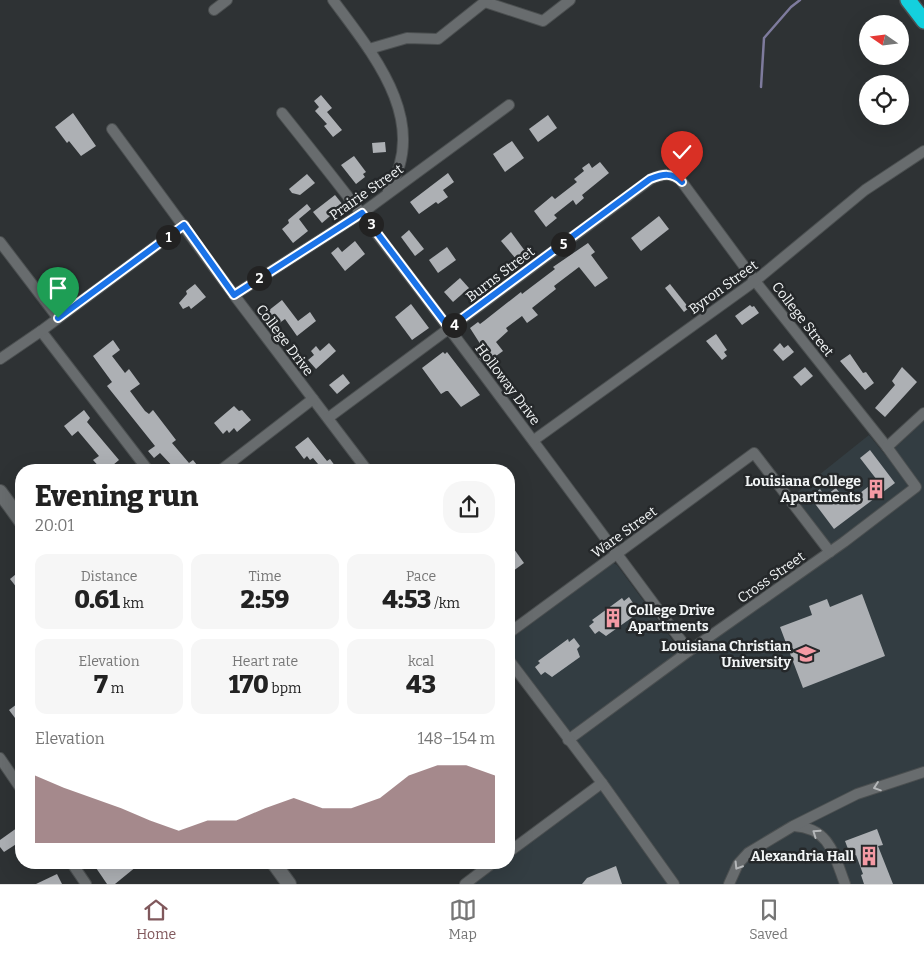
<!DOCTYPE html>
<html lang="en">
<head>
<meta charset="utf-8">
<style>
  body { margin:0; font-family:Bitter,serif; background:#f6f6f6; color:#222; height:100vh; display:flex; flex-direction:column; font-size:19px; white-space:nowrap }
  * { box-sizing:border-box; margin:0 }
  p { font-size:16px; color:#767676 }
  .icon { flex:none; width:28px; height:28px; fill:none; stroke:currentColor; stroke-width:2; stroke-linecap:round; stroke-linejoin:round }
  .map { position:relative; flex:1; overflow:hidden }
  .drawer { position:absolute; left:15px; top:464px; width:500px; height:405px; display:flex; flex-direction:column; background:#fff; border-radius:20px; box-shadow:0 5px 20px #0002 }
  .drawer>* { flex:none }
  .needle { width:32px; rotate:284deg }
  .fabs { position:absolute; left:859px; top:15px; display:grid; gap:10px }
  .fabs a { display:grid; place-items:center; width:50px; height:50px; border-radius:50%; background:#fff; box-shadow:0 5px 20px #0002; font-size:25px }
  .pin { position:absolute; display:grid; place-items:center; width:42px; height:42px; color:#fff; margin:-51px -21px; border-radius:50% 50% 50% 0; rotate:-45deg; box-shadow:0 0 5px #0007 }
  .pin .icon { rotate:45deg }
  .km { position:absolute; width:25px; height:25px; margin:-12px; border-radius:50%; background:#222; color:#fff; font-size:14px; line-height:25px; text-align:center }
  .round { display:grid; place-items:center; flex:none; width:52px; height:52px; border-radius:20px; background:#f6f6f6 }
  .overview { display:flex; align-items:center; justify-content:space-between; height:85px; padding:0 20px }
  h1 { font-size:28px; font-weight:800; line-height:38px }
  .metrics { display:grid; grid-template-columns:repeat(3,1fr); gap:8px; height:85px; padding:5px 20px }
  .metrics div { display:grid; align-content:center; border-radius:12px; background:#f6f6f6; text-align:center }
  .metrics b { font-size:25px; font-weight:800 }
  .metrics small { font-size:14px; font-weight:400 }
  .metrics p { font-size:14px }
  .chart { height:140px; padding:10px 20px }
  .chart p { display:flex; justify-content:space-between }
  .chart svg { width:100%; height:90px; margin-top:5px; fill:#80585c; opacity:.7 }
  .dock { display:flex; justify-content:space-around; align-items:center; height:70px; border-top:1px solid #e0e0e0; background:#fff; font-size:14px; color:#767676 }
  .dock a { display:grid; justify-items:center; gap:2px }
  .dock .on { color:#80585c }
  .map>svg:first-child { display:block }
</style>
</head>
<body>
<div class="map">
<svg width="924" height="884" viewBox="0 0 924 884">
  <rect width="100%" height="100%" fill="#2e3234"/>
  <path fill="#333d42" d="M924,421V884H462L493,863L509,862V852L607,784L509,652V640L613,563L617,565L685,657L834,550L794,495L869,435L886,456Z"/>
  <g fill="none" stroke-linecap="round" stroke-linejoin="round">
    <path stroke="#7e7b9d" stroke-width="2.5" d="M761,87L764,38L791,7L800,0"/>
  </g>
  <g fill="#adb0b4">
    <path d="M321,95L332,108L327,112L342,130L333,137L324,126L327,124L315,111L319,107L314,101Z"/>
    <path d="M73,113L96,146L81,156L69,141L67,143L55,127Z"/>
    <path d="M548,115L557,128L538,142L529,129Z"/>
    <path d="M512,141L524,158L505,172L493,154Z"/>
    <path d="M385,142L386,152L373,153L372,143Z"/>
    <path d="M354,156L366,172L363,174L365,177L356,184L341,165Z"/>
    <path d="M600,162L609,173L582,195L584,198L576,205L573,200L554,215L557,218L546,227L534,211L552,196L555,199L577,182L574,179L584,171L582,168L589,163L592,168Z"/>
    <path d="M448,173L454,182L443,190L448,197L438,204L436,202L419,214L410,202Z"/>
    <path d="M307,174L315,183L300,195L292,193L289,189Z"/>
    <path d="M335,195L343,205L322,223L313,212Z"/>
    <path d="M307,204L311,209L299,219L308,231L293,243L282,229L289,223L288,220Z"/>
    <path d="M659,216L669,229L641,251L631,238Z"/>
    <path d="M409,230L424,249L415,256L401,237Z"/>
    <path d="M511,232L525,251L516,259L501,241Z"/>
    <path d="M355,241L365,254L345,271L331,253L338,247L342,252Z"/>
    <path d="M588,243L595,252L591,255L608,278L595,287L579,267L554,286L556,289L532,308L538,315L527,323L522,316L506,328L508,331L496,342L503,351L485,364L479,358L486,353L470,328L478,322L480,324L484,321L521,292L522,294L555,269L553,267Z"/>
    <path d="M447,247L456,260L438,273L429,260Z"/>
    <path d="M460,278L469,288L453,302L444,292Z"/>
    <path d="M195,284L206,297L191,309L189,306L183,309L179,303L187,294L186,291Z"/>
    <path d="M670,284L689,308L684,312L665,288Z"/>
    <path d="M282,300L298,321L310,312L316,321L297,336L285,319L278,324L268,311Z"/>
    <path d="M411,304L429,328L412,340L395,317Z"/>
    <path d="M750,305L752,307L754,306L759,313L742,325L735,316Z"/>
    <path d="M716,334L727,350L724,352L727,356L722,360L706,341Z"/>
    <path d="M113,340L120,350L112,356L125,373L129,369L140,384L130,391L145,411L149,414L153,410L176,440L172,443L189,463L193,460L201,470H176L160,453L154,458L148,451L155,446L107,386L112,382L93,356Z"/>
    <path d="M329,343L336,351L316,369L308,360L314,355L311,351L316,346L320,351Z"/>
    <path d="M780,343L784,348L788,345L794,352L783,361L773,350Z"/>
    <path d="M443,352L445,354L447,352L480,395L461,407L448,391H446L441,394L422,368Z"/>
    <path d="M850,354L863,373L866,372L874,383L865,390L840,361Z"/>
    <path d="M805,367L813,376L801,386L793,377Z"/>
    <path d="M902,367L917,382L885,417L875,408L895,385L892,381Z"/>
    <path d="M343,374L350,383L337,394L329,385Z"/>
    <path d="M234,406L239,411L242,410L251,420L237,432L234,428L229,433L227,430L223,434L214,423Z"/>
    <path d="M84,410L90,418L87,422L119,460L107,470H102L93,460L99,456L78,431L72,436L64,426Z"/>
    <path d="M308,437L327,461L330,459L338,470H323L313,458L310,460L307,456L304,459L295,447Z"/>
    <path d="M870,450L895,483L834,529L810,497L820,489L825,496L836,488L847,503L877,480L860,458Z"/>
    <path d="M509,542L524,563L509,574Z"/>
    <path d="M21,570V593L10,579Z"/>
    <path d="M862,594L885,656L803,688L780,627L812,615L809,606L827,599L830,607Z"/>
    <path d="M629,597L635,606L631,608L634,616L606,636L599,631L595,634L589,626L594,622L592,620L622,598L624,601Z"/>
    <path d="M574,638L580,646L577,649L580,657L552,677L545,672L541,675L535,667L540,663L538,661L568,639L569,642Z"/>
    <path d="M21,701V726L9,710Z"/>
    <path d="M21,825V841L4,852L0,847V840Z"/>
    <path d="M877,829L883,845L878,846L893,884H864L861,875L863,874L856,855L851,857L845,841Z"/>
    <path d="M92,862H142L115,884H107Z"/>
    <path d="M616,866L622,884H582L587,878Z"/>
    <path d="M57,874L62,884H36Z"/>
  </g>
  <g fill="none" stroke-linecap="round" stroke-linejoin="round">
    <defs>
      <g id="minor">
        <path d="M333,0C373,54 431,122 388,191"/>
        <path d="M485,2L543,21L570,0"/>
        <path d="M214,10L227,0"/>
        <path d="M369,49L407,38L438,39L487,0"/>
        <path d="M282,113C423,289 555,471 689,651"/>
        <path d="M112,129L234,295L367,470"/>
        <path d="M0,242L58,318"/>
        <path d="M234,295L362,213L509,105"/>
        <path d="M41,331L148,470"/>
        <path d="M0,359L41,331L184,225"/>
        <path d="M328,418L651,179C663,174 672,172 682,182L755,281L887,447L916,487L844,542L689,651L568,740"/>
        <path d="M534,440L755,281L865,190L924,151"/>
        <path d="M887,447L924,413"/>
        <path d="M221,470L313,399"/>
        <path d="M509,633L754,453L830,552"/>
        <path d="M509,660L602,783L674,884"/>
        <path d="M0,758L21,789"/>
        <path d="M794,826C830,828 834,855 845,884"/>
        <path d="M509,852L602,783"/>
        <path d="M71,862L86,884"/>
        <path d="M465,884L494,862"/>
        <path d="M729,884L738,864L748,853L793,826L857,794L924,772"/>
      </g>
      <g id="secondary">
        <path d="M0,492L21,521"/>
        <path d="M273,862L289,884"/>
      </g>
      <path id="motorway" d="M908,0L924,21"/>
    </defs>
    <use href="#minor" stroke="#4b4f50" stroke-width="12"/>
    <use href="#secondary" stroke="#4b4f50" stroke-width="16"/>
    <use href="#motorway" stroke="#4b4f50" stroke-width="18"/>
    <use href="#minor" stroke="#686c6e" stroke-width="10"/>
    <use href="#secondary" stroke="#686c6e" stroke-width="14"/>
    <use href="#motorway" stroke="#14d0de" stroke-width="15"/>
  </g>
  <defs><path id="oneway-chevron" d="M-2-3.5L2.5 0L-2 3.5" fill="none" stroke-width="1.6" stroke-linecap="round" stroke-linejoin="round" transform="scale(1.25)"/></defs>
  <g stroke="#b4b7b9">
    <use href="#oneway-chevron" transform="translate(877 787) rotate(161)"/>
    <use href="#oneway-chevron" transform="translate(816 833) rotate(-145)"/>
    <use href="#oneway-chevron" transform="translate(738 866) rotate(122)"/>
  </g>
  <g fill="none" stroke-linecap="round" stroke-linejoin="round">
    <defs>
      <path id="route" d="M58,318L184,225L234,295L362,213L449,328L650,179C663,174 672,172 682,182"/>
    </defs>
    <use href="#route" stroke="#fff" stroke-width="10"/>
    <use href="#route" stroke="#1a73e8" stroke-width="6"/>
  </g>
  <defs>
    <symbol id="building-bare" viewBox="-9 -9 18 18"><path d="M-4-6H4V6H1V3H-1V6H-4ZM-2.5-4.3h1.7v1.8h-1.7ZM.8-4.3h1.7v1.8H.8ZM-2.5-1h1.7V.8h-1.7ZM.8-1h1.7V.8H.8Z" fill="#f49aa4" stroke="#25282a" stroke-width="2.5" paint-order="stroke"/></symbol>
    <symbol id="university-bare" viewBox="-9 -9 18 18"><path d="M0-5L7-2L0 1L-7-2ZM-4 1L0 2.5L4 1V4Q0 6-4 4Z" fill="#f49aa4" stroke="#25282a" stroke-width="2.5" paint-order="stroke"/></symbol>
  </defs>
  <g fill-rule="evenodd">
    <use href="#building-bare" x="862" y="475" width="28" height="28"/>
    <use href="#building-bare" x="599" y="604" width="28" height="28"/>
    <use href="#university-bare" x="792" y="640" width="28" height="28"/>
    <use href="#building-bare" x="855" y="842" width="28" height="28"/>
  </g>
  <g text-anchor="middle" stroke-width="5" stroke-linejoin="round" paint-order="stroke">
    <g font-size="14" fill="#f2f5f6" stroke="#25282a">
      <text transform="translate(366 192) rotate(-35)" y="5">Prairie Street</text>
      <text transform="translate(500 274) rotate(-37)" y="5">Burns Street</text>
      <text transform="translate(723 287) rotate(-36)" y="5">Byron Street</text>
      <text transform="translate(803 319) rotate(52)" y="5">College Street</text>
      <text transform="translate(285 340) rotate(53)" y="5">College Drive</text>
      <text transform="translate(508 384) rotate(53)" y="5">Holloway Drive</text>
      <text transform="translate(624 532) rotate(-36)" y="5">Ware Street</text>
      <text transform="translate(771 577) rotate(-35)" y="5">Cross Street</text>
    </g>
    <g font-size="14" font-weight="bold" fill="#f2f5f6" stroke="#25282a" text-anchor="end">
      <text x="861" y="486">Louisiana College<tspan x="861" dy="16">Apartments</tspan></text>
      <text x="628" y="615" text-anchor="start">College Drive<tspan x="628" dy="16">Apartments</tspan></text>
      <text x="791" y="651">Louisiana Christian<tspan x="791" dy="16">University</tspan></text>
      <text x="854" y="861">Alexandria Hall</text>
    </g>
  </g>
</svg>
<div class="fabs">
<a><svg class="needle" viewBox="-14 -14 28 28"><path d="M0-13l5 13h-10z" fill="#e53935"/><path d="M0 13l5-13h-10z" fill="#767676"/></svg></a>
<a><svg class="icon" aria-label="locate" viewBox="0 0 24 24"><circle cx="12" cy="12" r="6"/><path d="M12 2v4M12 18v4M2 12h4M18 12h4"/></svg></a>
</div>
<div class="pin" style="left:58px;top:318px;background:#1e9e55"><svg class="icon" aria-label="arrive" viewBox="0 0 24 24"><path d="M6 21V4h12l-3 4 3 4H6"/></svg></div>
<div class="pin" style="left:682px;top:182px;background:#d93025"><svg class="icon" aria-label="check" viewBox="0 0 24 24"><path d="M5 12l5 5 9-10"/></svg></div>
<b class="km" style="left:168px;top:237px">1</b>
<b class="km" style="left:259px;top:278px">2</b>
<b class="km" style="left:371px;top:224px">3</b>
<b class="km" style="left:454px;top:325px">4</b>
<b class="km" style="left:563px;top:244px">5</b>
<section class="drawer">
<div class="overview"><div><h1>Evening run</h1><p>20:01</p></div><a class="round"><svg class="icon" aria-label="share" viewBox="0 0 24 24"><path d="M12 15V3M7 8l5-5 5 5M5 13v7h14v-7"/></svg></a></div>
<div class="metrics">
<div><p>Distance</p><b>0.61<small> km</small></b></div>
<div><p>Time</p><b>2:59</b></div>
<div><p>Pace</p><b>4:53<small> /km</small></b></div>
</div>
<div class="metrics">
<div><p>Elevation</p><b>7<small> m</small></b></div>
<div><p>Heart rate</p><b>170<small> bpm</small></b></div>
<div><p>kcal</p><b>43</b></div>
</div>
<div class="chart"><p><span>Elevation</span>148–154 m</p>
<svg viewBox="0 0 160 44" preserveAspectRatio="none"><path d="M0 44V11L10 17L20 22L30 27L40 33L50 38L60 33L70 33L80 27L90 22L100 27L110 27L120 22L130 11L140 6L150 6L160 11V44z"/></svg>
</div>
</section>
</div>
<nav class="dock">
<a class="on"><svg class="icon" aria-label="home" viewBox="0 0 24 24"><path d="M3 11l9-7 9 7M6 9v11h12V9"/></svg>Home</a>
<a><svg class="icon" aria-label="map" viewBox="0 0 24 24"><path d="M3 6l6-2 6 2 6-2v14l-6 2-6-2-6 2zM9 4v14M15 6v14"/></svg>Map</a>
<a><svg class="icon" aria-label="saved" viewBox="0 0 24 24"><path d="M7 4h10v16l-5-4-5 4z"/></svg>Saved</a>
</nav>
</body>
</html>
